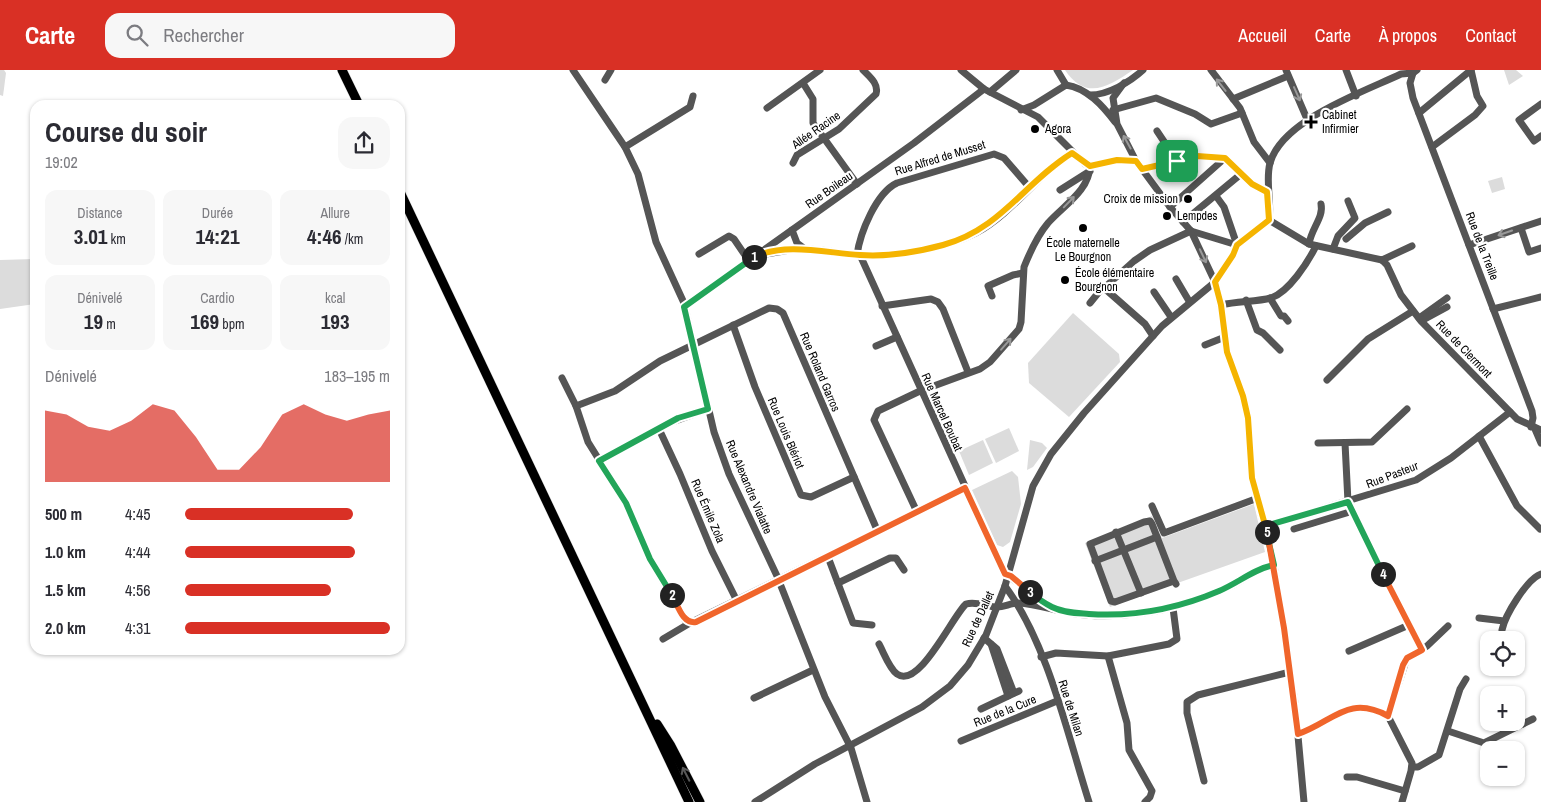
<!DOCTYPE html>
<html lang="fr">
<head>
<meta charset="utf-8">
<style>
  body { margin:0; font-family:"Archivo Narrow",sans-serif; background:#f7f7f7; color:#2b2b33; height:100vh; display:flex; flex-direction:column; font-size:19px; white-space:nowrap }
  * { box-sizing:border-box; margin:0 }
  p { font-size:16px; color:#7c7c81 }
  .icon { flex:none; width:28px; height:28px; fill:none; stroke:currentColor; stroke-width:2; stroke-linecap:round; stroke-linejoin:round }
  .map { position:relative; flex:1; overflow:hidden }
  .details { position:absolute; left:30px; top:30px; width:375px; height:555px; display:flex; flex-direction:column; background:#fff; border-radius:15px; box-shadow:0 1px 4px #0004 }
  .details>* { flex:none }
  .tools { position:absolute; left:1480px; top:561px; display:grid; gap:10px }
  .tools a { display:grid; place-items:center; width:45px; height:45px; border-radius:10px; background:#fff; box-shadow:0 1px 4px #0004; font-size:25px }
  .pin { position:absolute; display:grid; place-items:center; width:42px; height:42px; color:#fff; margin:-21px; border-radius:10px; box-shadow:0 2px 8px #0006 }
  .km { position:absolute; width:25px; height:25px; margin:-12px; border-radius:50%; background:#222; color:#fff; font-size:14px; line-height:25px; text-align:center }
  .round { display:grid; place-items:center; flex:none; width:52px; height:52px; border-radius:15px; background:#f7f7f7 }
  .headline { display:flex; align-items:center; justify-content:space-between; height:85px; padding:0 15px }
  h1 { font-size:28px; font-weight:700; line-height:38px }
  .stats { display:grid; grid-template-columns:repeat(3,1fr); gap:8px; height:85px; padding:5px 15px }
  .stats div { display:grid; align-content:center; border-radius:12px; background:#f7f7f7; text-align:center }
  .stats b { font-size:21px; font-weight:700 }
  .stats small { font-size:14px; font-weight:400 }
  .stats p { font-size:14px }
  .chart { height:140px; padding:10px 15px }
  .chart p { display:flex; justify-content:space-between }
  .chart svg { width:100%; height:90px; margin-top:5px; fill:#d93025; opacity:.7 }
  ul { padding:0 15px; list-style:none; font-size:16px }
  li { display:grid; grid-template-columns:80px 60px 1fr; align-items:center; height:38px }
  li i { height:12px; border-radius:6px; background:#d93025 }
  header { display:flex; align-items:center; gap:30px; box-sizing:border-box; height:70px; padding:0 25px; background:#d93025; color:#fff }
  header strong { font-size:24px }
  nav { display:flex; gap:28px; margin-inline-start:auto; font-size:18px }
  .search { width:350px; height:45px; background:#f7f7f7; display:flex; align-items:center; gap:12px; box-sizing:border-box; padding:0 18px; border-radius:15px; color:#7c7c81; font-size:19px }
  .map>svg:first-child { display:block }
</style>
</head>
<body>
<header>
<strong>Carte</strong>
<div class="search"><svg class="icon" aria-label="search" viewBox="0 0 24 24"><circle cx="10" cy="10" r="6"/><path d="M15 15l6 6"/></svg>Rechercher</div>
<nav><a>Accueil</a><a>Carte</a><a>À propos</a><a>Contact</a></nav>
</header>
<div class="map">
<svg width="1541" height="732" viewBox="0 0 1541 732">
  <rect width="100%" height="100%" fill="#fff"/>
  <g fill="#dcdcdc">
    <path d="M0,0H4L6,3L3,26L0,25Z"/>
    <path d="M1065,0H1133C1108,17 1086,31 1065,0Z"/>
    <path d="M1504,0H1516L1523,6L1509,15Z"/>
    <path d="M1502,107L1505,119L1492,123L1488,111Z"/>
    <path d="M35,189V234L0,239V190Z"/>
    <path d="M1073,243L1119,284L1120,292L1069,347L1029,313L1028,293Z"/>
    <path d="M1009,358L1019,381L996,393L985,369Z"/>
    <path d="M983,370L993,393L969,405L959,381Z"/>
    <path d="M1030,370L1042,373L1047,378L1033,397L1027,400Z"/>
    <path d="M1012,401L1018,407L1021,434L1010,472L1003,477L997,475L972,420Z"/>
    <path d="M1254,434L1265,482L1110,537L1085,473L1152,446L1162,468Z"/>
  </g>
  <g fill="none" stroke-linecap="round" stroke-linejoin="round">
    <defs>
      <g id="major">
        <path d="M342,0L359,35"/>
        <path d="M400,122L689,732"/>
        <path d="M657,654L671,676L700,732"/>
      </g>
    </defs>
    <use href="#major" stroke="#dbdbdb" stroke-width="10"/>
    <g stroke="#555" stroke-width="7">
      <path d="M573,0L625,77L638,104L656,172L684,233L714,362L729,404L777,506L825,627L851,678L867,732"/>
      <path d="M961,0L984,19L1038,47L1085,94L1090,96L1117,90L1136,91"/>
      <path d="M1057,0L1066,15"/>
      <path d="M1211,0L1240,38L1254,72L1270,93"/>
      <path d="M1286,0L1307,49"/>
      <path d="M1346,0L1356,26"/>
      <path d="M1413,3L1410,13L1413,28L1532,341L1533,348L1531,357"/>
      <path d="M605,10L611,0"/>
      <path d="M803,13L813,29V53L857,114"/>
      <path d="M1124,13L1113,28L1117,54L1136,91L1170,137L1191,161L1215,212L1219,227L1227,281L1243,326L1248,348L1252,408L1274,495L1295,633L1304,732"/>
      <path d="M990,22L1016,0"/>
      <path d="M1090,25C1108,25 1130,12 1143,0"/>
      <path d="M1233,29L1288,6"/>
      <path d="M1541,34L1519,50L1534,71L1541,66"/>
      <path d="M767,38L820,0"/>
      <path d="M1021,40L1034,35L1066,15C1087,18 1103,36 1115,52"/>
      <path d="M1113,40L1156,28L1195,44L1211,54L1242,43"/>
      <path d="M1419,43L1471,0"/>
      <path d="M1157,61L1177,91"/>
      <path d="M625,77L690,37L693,26"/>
      <path d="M1432,77L1475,45L1483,36L1477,26L1471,0"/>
      <path d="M793,93L797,85L839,59L876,24C879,14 870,7 863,0"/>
      <path d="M1142,99L1197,87H1218L1225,88L1252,114L1267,122"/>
      <path d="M1060,120L1090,101"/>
      <path d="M1216,126L1224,137L1237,175"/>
      <path d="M1170,137L1225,88"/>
      <path d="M1269,150L1309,174L1382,190"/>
      <path d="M1183,152L1241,104"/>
      <path d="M1521,158L1529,182L1541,178"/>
      <path d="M792,160L797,173L805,179"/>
      <path d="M1191,161L1237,175"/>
      <path d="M1346,169L1365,153L1388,142"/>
      <path d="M1309,174C1311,159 1324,147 1321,134"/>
      <path d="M1469,175L1541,151"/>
      <path d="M1333,179L1338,166L1355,148L1348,131"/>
      <path d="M699,184L729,166L734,169L749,191"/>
      <path d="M760,185C775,183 789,179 805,179C824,179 843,184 861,185C898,186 943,180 976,163C1013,143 1037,105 1072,83"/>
      <path d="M857,185C860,163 876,123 897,113L994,84L1004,88L1030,118"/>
      <path d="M860,185L1005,504L1051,536"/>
      <path d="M1382,190L1387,195L1401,225L1421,251L1517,349L1541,360"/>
      <path d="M1382,190L1412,176"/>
      <path d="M1176,209L1189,231"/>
      <path d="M1104,218L1134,191L1150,180L1191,161"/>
      <path d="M1154,222L1171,247"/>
      <path d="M992,226L988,216L1013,205L1023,203"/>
      <path d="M1270,228L1281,246H1284L1288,251"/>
      <path d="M1246,230L1257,260L1263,263L1280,280"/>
      <path d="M1090,233L1103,217L1145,254L1153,266"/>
      <path d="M1221,235C1238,231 1256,232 1271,228C1289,222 1308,192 1316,176"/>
      <path d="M882,236L931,229L938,232L943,239L968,302"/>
      <path d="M684,237L914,73L984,19"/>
      <path d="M1493,239L1541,227"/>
      <path d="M1419,248L1447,228"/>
      <path d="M1423,250L1447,237"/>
      <path d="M733,255L755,317L801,425L811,427L854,407"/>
      <path d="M1205,275L1225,267"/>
      <path d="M876,276L897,267"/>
      <path d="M562,308L576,336L588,372L626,433L650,489L685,550L690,553"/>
      <path d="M1327,310L1368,269L1413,241"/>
      <path d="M576,336L615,321L660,291L769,238L777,239L783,243L878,462"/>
      <path d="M659,359L680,404L712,481L737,531"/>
      <path d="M1535,359L1541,373"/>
      <path d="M1479,366L1517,436L1540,459"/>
      <path d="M1318,373L1372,372L1407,339"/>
      <path d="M1345,373L1348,432L1422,580"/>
      <path d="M599,391L667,354L708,339"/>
      <path d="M1152,436L1164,463L1258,428"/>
      <path d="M917,442L874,350L878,341L920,321L980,299L990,292L1019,259L1021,252L1024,197C1030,182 1037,166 1048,153C1064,135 1089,121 1090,96"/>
      <path d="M1265,456L1416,410L1451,388L1510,342"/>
      <path d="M1294,459L1353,441"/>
      <path d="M1116,462L1141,523"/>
      <path d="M828,487L853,553L872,555"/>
      <path d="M1095,491L1157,467"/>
      <path d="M1174,511L1115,532L1111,531L1090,474L1144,452L1150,451L1152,454L1174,511L1176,514"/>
      <path d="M838,513L890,488H896L904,500"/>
      <path d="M1005,516C1048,574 1067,663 1089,732"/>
      <path d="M1479,548L1504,551"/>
      <path d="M1502,560C1505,545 1527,509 1541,504"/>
      <path d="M984,568L997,579L1014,623"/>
      <path d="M663,569L690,553L965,418"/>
      <path d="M879,574C884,583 889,598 897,604C919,620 953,545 966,534C976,531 985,536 995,537C1003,538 1010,533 1018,533C1036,534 1053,540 1070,543C1093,547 1120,546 1142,543C1174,539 1204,529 1233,515C1247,508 1259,498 1274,495"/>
      <path d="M991,574L1008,626"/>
      <path d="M1349,581L1409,555"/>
      <path d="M1108,586L1127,653L1129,680L1152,721L1150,727L1145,732"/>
      <path d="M1041,587L1056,583L1108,586L1169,574L1177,569L1173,538"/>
      <path d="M754,628L813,600"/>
      <path d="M981,639L1019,621"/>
      <path d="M1516,642L1523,654"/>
      <path d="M1388,646L1407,588L1427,576L1448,556"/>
      <path d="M1448,661L1484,673L1533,649"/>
      <path d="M1298,664C1334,652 1347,624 1388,646L1412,693L1411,701L1402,732"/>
      <path d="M961,671L1057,631"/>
      <path d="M1412,697H1418L1439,685L1460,619L1466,609"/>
      <path d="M1347,707H1357L1405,721"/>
      <path d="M1204,711L1187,643V632L1198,625L1290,602"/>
      <path d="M755,732L815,694L922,637L950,616L968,595L986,565L1005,516L1033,416L1051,384L1084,343L1162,256L1215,212L1233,185L1237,175L1269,150C1272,131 1265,112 1270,93C1282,50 1363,22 1401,4L1413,3L1417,0"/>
    </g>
    <use href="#major" stroke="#000" stroke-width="9"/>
  </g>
  <defs><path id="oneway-shaft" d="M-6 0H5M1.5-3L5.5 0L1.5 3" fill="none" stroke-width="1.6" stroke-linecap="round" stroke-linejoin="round" transform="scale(1.25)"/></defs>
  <g stroke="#999">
    <use href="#oneway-shaft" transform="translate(1221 15) rotate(-128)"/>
    <use href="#oneway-shaft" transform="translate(1297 24) rotate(66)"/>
    <use href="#oneway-shaft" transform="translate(1127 72) rotate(-119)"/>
    <use href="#oneway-shaft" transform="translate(1069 132) rotate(-46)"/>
    <use href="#oneway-shaft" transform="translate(1505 163) rotate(161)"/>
    <use href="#oneway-shaft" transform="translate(1203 186) rotate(65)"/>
    <use href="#oneway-shaft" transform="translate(1006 274) rotate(-49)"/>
  </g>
  <use stroke="#595959" href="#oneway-shaft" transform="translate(686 704) rotate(-117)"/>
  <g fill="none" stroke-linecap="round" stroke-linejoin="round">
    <defs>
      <path id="split-1" d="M754,187C786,172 826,183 860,185C887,187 917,182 943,175C1001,159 1024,113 1072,83L1090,96L1117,90L1136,91L1142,99L1177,91"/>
      <path id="split-2" d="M672,525L650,489L626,433L599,391L678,348L708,339L684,237L754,187"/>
      <path id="split-3" d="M672,525C678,535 682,554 696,552L965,418L1005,504L1011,506L1030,522"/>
      <path id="split-4" d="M1030,522C1037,528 1044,533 1052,537C1064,543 1077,543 1089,544C1135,547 1177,539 1219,521C1238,513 1254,499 1274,495L1265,456L1348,432L1383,504"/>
      <path id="split-5" d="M1267,462L1284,558L1298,664C1333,652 1348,624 1388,646L1403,595L1407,588L1422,580L1383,504"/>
      <path id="split-6" d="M1177,91L1197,86L1225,88L1252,114L1267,122L1269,150L1237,175L1233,185L1215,212L1221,235L1227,282L1243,326L1248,348L1252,408L1267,462"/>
    </defs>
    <use href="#split-1" stroke="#fff" stroke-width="10"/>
    <use href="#split-2" stroke="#fff" stroke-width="10"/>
    <use href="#split-3" stroke="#fff" stroke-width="10"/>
    <use href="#split-4" stroke="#fff" stroke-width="10"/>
    <use href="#split-5" stroke="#fff" stroke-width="10"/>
    <use href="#split-6" stroke="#fff" stroke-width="10"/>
    <use href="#split-1" stroke="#f5b400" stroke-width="6"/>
    <use href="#split-2" stroke="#22a559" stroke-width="6"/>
    <use href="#split-3" stroke="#f0652b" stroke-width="6"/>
    <use href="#split-4" stroke="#22a559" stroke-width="6"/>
    <use href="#split-5" stroke="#f0652b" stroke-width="6"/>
    <use href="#split-6" stroke="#f5b400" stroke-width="6"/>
  </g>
  <g fill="#000" stroke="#fff" stroke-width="2">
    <path d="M1308.5 44.5h5v5h5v5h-5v5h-5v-5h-5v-5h5z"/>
    <circle cx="1035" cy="59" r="5"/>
    <circle cx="1188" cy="129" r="5"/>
    <circle cx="1167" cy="146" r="5"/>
    <circle cx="1083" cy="158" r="5"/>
    <circle cx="1065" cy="210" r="5"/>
  </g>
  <g text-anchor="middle" stroke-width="4.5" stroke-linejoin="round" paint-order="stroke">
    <g font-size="12" fill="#000" stroke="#fff" text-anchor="start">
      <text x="1322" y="49">Cabinet<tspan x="1322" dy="14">Infirmier</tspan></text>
      <text x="1045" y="63">Agora</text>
      <text x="1178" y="133" text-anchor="end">Croix de mission</text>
      <text x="1177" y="150">Lempdes</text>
      <text x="1083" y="177" text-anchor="middle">École maternelle<tspan x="1083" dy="14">Le Bourgnon</tspan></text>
      <text x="1075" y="207">École élémentaire<tspan x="1075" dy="14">Bourgnon</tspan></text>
    </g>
    <g font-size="12" fill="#000" stroke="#fff">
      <text transform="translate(816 60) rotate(-35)" y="4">Allée Racine</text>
      <text transform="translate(940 88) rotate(-17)" y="4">Rue Alfred de Musset</text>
      <text transform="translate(829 120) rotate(-35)" y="4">Rue Boileau</text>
      <text transform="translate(1482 176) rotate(69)" y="4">Rue de la Treille</text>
      <text transform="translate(1464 279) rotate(46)" y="4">Rue de Clermont</text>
      <text transform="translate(820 302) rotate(67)" y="4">Rue Roland Garros</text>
      <text transform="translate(942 342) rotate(66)" y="4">Rue Marcel Boubat</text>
      <text transform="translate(786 363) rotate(67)" y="4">Rue Louis Blériot</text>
      <text transform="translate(1392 405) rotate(-21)" y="4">Rue Pasteur</text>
      <text transform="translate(749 417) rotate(67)" y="4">Rue Alexandre Vialatte</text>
      <text transform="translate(708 441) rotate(67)" y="4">Rue Émile Zola</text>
      <text transform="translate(978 549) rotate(-65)" y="4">Rue de Dallet</text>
      <text transform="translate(1071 638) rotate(72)" y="4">Rue de Milan</text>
      <text transform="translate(1005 641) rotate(-22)" y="4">Rue de la Cure</text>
    </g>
  </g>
</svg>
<div class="tools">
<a><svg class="icon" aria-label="locate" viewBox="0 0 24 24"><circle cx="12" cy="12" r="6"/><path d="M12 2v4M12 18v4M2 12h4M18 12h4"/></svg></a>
<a>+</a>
<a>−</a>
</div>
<div class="pin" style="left:1177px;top:91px;background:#1e9e55"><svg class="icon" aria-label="arrive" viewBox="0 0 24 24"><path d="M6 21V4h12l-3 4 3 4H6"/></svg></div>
<b class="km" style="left:754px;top:187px">1</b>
<b class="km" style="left:672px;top:525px">2</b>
<b class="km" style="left:1030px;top:522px">3</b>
<b class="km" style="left:1383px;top:504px">4</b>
<b class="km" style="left:1267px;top:462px">5</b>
<section class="details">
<div class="headline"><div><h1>Course du soir</h1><p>19:02</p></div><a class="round"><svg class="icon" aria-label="share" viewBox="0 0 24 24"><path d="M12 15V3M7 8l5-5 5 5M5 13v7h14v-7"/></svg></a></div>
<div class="stats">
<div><p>Distance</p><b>3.01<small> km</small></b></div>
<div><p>Durée</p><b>14:21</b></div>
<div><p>Allure</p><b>4:46<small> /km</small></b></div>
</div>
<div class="stats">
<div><p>Dénivelé</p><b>19<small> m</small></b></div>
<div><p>Cardio</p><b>169<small> bpm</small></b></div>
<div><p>kcal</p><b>193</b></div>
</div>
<div class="chart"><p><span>Dénivelé</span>183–195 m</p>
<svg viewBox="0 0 160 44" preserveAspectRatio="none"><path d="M0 44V9L10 11L20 17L30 19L40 14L50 6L60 9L70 22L80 38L90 38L100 27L110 11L120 6L130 11L140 14L150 11L160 9V44z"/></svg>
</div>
<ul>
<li><b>500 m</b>4:45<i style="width:82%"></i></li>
<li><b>1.0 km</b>4:44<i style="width:83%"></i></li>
<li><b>1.5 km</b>4:56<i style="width:71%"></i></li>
<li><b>2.0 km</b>4:31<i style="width:100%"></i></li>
</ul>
</section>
</div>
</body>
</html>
